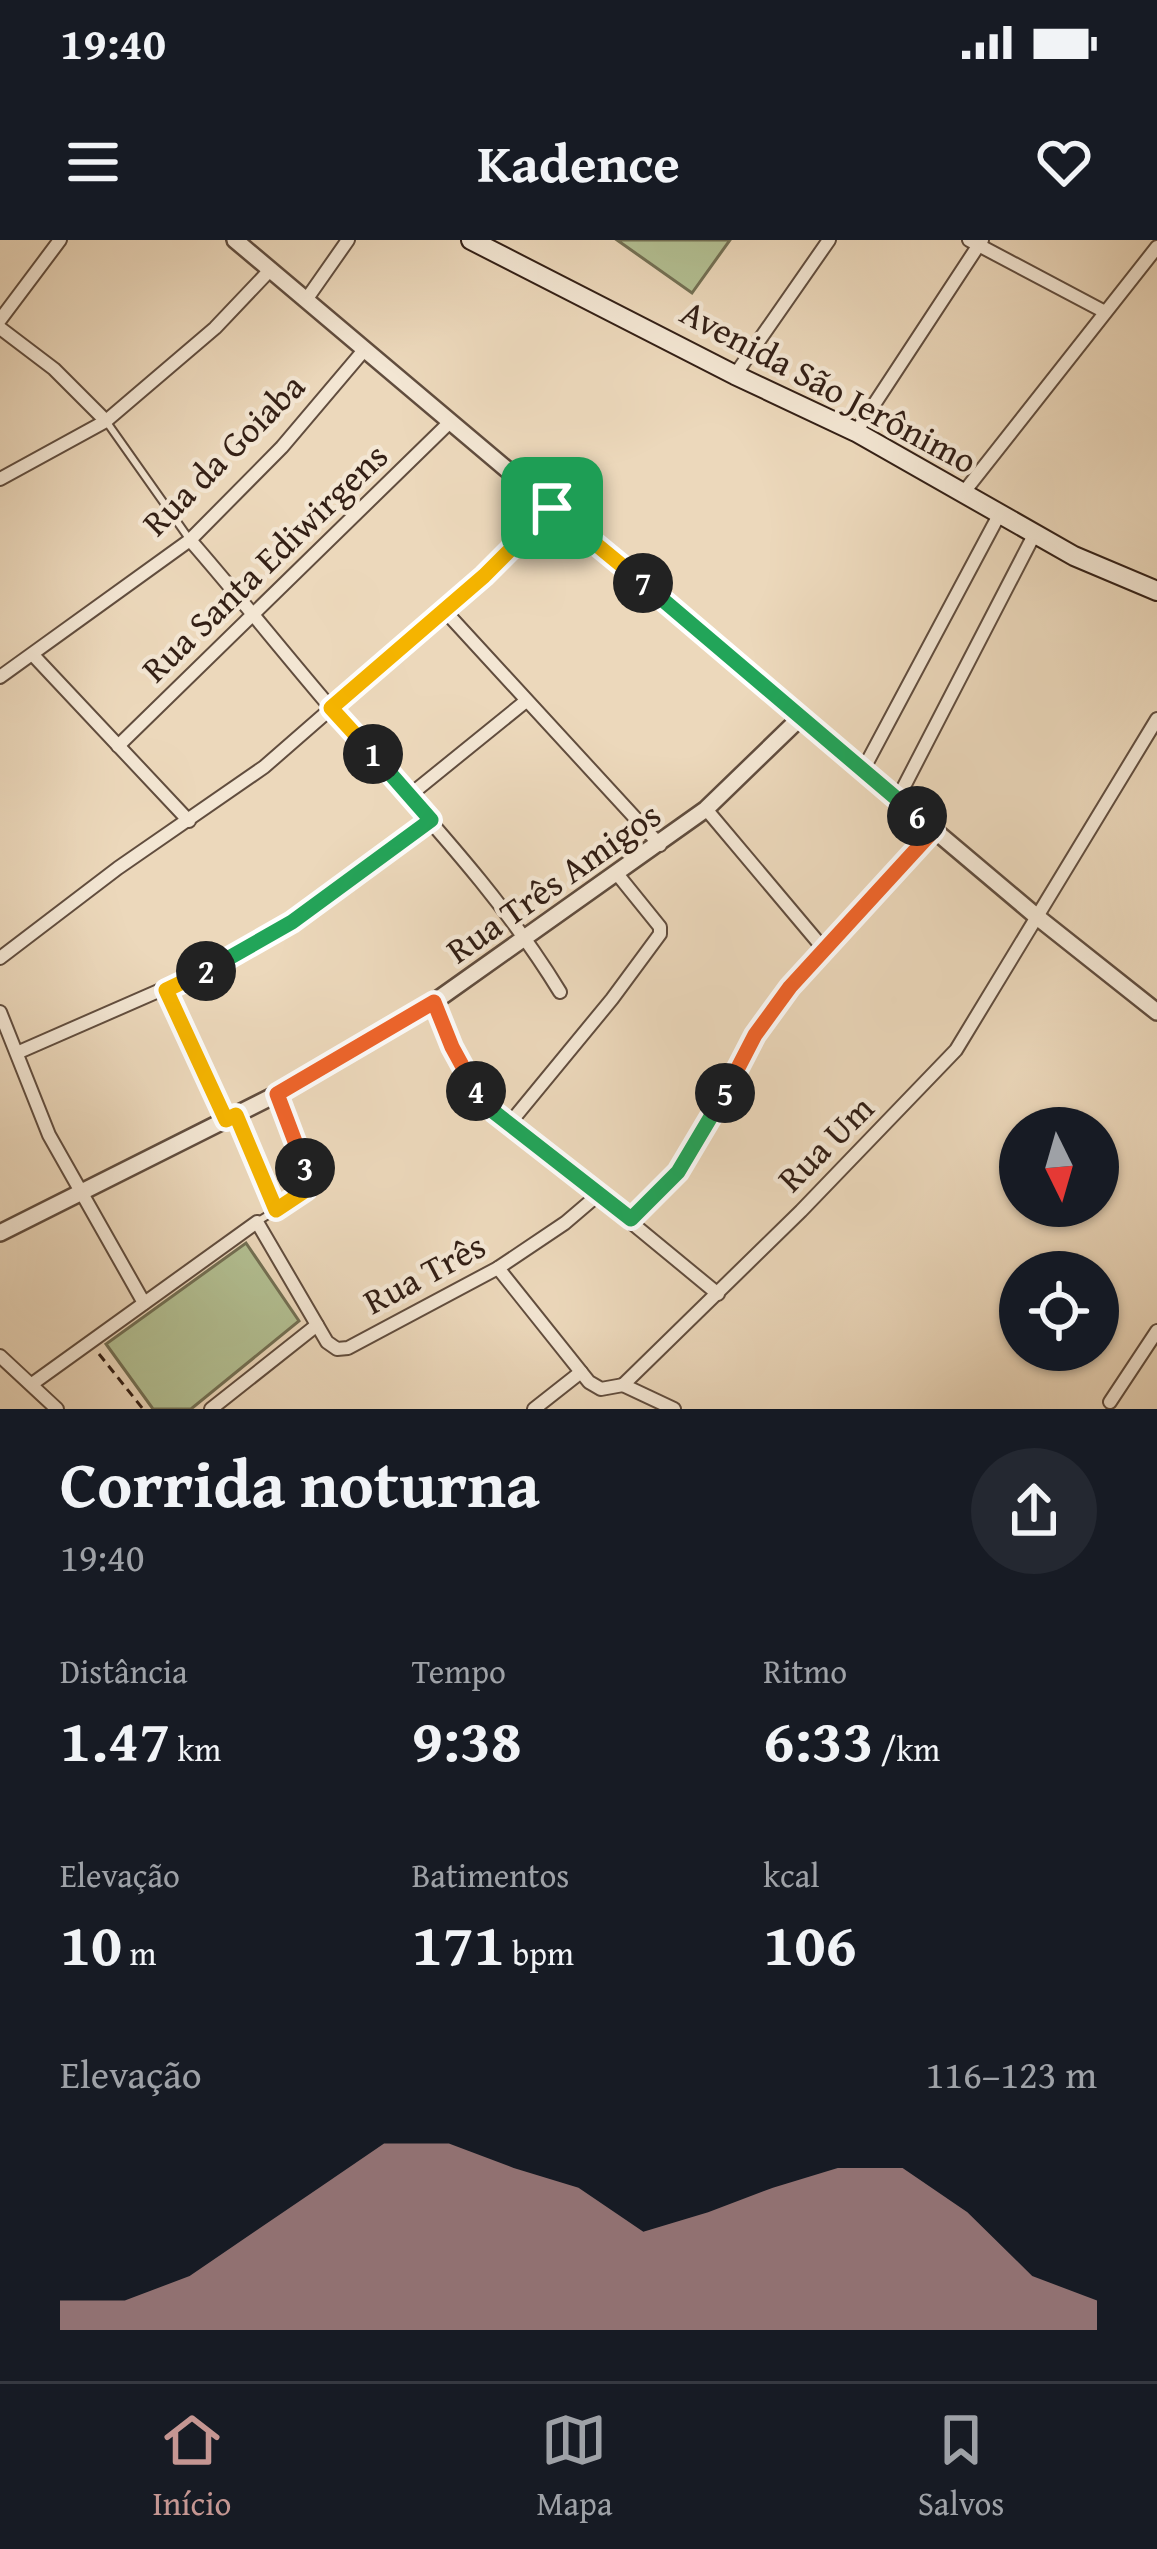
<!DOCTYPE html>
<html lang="pt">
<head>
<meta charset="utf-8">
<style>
  body { margin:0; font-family:"Gentium Book Plus",serif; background:#242831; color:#f1f3f6; height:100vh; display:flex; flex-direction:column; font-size:45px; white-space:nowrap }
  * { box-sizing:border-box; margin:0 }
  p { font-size:39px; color:#9ea1a6 }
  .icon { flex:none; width:66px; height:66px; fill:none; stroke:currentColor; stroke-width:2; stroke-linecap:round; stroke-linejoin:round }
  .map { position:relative; height:1169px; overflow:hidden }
  .details { display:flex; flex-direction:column; background:#171b24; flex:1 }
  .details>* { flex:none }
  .needle { width:78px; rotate:175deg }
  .controls { position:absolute; left:999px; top:867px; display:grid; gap:24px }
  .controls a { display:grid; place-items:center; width:120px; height:120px; border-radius:50%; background:#171b24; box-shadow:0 3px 9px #0004; font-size:60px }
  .pin { position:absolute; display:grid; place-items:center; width:102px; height:102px; color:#fff; margin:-51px; border-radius:24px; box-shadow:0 6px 18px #0006 }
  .km { position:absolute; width:60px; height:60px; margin:-30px; border-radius:50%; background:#222; color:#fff; font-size:33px; line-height:60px; text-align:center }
  .round { display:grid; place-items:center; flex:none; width:126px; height:126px; border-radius:63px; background:#242831 }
  .overview { display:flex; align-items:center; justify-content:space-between; height:204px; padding:0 60px }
  h1 { font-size:66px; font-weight:700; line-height:90px }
  .figures { display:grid; grid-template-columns:repeat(3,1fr); gap:18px; height:204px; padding:12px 60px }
  .figures div { display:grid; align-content:center }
  .figures b { font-size:60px; font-weight:700 }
  .figures small { font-size:33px; font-weight:400 }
  .figures p { font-size:33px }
  .chart { height:336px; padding:24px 60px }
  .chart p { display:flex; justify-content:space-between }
  .chart svg { width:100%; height:216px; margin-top:12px; fill:#c59692; opacity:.7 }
  .status { display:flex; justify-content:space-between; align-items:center; height:84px; padding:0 60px; background:#171b24; direction:ltr }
  .status svg { height:33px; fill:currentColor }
  header { display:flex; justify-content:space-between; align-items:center; height:156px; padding:0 60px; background:#171b24; font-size:54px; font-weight:700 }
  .menu { display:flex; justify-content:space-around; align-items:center; height:168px; border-top:3px solid #363941; background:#171b24; font-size:33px; color:#9ea1a6 }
  .menu a { display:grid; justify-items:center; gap:6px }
  .menu .active { color:#c59692 }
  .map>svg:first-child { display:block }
</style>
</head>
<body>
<div class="status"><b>19:40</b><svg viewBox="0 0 49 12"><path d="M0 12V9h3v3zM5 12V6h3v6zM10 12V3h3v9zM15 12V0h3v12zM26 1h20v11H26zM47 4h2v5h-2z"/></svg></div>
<header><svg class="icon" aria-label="menu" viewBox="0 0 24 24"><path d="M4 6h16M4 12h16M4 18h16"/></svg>Kadence<svg class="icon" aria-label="heart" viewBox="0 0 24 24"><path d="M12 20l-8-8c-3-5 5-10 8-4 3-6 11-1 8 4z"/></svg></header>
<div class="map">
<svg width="1157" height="1169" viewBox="0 0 1157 1169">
  <rect width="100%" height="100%" fill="#ecd8bb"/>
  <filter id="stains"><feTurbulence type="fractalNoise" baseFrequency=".00167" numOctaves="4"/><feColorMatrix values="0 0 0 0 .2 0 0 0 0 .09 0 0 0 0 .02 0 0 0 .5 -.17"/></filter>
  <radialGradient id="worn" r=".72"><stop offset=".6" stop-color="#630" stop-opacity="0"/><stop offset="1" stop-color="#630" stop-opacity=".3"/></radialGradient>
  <g fill="#b3c093" stroke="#737054" stroke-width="3">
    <path d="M617,0H730L692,53Z"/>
    <path d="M246,1003L299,1081L191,1169H153L106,1104Z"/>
  </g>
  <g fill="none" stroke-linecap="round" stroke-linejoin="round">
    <defs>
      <g id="service">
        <path d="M106,181L190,300"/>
        <path d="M237,879L276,970"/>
        <path d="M260,980L296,958L308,944L278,856"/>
      </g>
      <g id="minor">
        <path d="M969,0L1105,72"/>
        <path d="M306,60L348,0"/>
        <path d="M0,80L60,0"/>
        <path d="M0,88L54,129L106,181"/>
        <path d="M735,135L829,0"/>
        <path d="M856,192L982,0"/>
        <path d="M0,239L106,181L215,88L271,29"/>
        <path d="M964,252L1157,7"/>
        <path d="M190,300C238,355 283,412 331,468C410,561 496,647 560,752"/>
        <path d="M444,370L660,605"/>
        <path d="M33,415L189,581"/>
        <path d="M0,437L190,300L282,207L365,109"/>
        <path d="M118,506L450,182"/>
        <path d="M863,530L999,275"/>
        <path d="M410,555L526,461"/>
        <path d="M897,560L1034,295"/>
        <path d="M706,569L823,708"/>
        <path d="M0,718L118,628L264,527L483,336L552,268"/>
        <path d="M167,750L226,880"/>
        <path d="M434,762L451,807L479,857L718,1054"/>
        <path d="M0,772L49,895L144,1063"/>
        <path d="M19,812L227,721L293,682L431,580"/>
        <path d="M510,883L612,759L660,694V687L618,635"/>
        <path d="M631,979L678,932L703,895L755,795L790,747L934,590"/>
        <path d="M498,1028L589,1142L601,1149L623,1145"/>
        <path d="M0,1116L57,1169"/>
        <path d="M32,1144L257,982L327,1102L337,1109L348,1108L498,1028L565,983L599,954"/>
        <path d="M623,1145L801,971L956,810L1157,479"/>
        <path d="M623,1145L674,1169"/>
        <path d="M1110,1162L1157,1091"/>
        <path d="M211,1169L317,1085"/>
        <path d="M534,1169L581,1132"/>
      </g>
      <g id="tertiary">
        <path d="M235,0L1036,676L1157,772"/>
        <path d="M0,993L277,854L434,762L706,569L800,478"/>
      </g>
      <path id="secondary" d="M471,0L735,135L856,192L1074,316L1157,351"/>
    </defs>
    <use href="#service" stroke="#614d3e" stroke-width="10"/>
    <use href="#minor" stroke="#614d3e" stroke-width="16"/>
    <use href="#tertiary" stroke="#614d3e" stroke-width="20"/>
    <use href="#secondary" stroke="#331f15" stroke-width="22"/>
    <path stroke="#331f15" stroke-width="3" stroke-dasharray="9 6" stroke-linecap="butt" d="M99,1114L143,1169"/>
    <use href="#service" stroke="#f3e6d3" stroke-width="6"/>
    <use href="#minor" stroke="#f3e6d3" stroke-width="12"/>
    <use href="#tertiary" stroke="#f3e6d3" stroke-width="15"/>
    <use href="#secondary" stroke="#f3e6d3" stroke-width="18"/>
  </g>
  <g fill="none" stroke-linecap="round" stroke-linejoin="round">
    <defs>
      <path id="split-1" d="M373,514L331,468L484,336L552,268"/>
      <path id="split-2" d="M206,731L292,682L431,580L373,514"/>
      <path id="split-3" d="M206,731L166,750L226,880L236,875L276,970L306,950L305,928"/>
      <path id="split-4" d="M305,928L277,854L434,762L452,807L476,851"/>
      <path id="split-5" d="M476,851L494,872L631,979L678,932L725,853"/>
      <path id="split-6" d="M725,853L755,795L790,747L934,590L917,576"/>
      <path id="split-7" d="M643,343L917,576"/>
      <path id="split-8" d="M552,268L643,343"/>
    </defs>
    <use href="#split-1" stroke="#fff" stroke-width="24"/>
    <use href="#split-2" stroke="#fff" stroke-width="24"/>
    <use href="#split-3" stroke="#fff" stroke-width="24"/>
    <use href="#split-4" stroke="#fff" stroke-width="24"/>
    <use href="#split-5" stroke="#fff" stroke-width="24"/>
    <use href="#split-6" stroke="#fff" stroke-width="24"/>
    <use href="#split-7" stroke="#fff" stroke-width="24"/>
    <use href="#split-8" stroke="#fff" stroke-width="24"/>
    <use href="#split-1" stroke="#f5b400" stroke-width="15"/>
    <use href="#split-2" stroke="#22a559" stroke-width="15"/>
    <use href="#split-3" stroke="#f5b400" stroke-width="15"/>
    <use href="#split-4" stroke="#f0652b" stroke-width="15"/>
    <use href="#split-5" stroke="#22a559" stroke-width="15"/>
    <use href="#split-6" stroke="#f0652b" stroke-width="15"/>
    <use href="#split-7" stroke="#22a559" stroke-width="15"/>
    <use href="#split-8" stroke="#f5b400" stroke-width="15"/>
  </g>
  <g text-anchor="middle" stroke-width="9" stroke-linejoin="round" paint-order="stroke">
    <g font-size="36" fill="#331f15" stroke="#f3e6d3">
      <text transform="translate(829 146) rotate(28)" y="13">Avenida São Jerônimo</text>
      <text transform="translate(223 214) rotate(-45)" y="13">Rua da Goiaba</text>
      <text transform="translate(264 322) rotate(-44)" y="13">Rua Santa Ediwirgens</text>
      <text transform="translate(553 642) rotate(-35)" y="13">Rua Três Amigos</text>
      <text transform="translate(825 903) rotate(-45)" y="13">Rua Um</text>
      <text transform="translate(424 1033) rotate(-28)" y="13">Rua Três</text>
    </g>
  </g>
  <rect width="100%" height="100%" filter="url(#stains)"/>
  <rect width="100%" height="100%" fill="url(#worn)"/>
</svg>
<div class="controls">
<a><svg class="needle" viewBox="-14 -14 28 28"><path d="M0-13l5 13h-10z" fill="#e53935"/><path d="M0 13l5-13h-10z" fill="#9ea1a6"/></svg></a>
<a><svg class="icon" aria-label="locate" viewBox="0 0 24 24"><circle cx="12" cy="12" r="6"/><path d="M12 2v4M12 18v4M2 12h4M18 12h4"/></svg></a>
</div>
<div class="pin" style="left:552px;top:268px;background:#1e9e55"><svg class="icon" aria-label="arrive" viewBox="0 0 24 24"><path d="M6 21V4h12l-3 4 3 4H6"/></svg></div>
<b class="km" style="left:373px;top:514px">1</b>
<b class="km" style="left:206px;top:731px">2</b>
<b class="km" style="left:305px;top:928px">3</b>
<b class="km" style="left:476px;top:851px">4</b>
<b class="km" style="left:725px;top:853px">5</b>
<b class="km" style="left:917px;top:576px">6</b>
<b class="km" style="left:643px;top:343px">7</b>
</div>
<section class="details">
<div class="overview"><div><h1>Corrida noturna</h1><p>19:40</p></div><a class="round"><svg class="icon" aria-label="share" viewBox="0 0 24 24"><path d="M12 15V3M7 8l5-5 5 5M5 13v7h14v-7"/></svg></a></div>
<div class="figures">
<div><p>Distância</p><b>1.47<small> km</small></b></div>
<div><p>Tempo</p><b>9:38</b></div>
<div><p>Ritmo</p><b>6:33<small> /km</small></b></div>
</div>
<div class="figures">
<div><p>Elevação</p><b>10<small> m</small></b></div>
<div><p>Batimentos</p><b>171<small> bpm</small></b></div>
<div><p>kcal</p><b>106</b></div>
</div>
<div class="chart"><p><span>Elevação</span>116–123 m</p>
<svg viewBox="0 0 160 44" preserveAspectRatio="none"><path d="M0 44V38L10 38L20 33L30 24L40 15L50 6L60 6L70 11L80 15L90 24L100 20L110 15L120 11L130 11L140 20L150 33L160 38V44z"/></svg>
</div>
</section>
<nav class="menu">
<a class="active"><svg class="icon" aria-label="home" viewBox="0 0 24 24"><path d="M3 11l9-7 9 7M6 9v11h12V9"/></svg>Início</a>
<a><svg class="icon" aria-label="map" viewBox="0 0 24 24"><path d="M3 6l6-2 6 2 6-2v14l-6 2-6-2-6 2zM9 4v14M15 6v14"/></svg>Mapa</a>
<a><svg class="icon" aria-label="saved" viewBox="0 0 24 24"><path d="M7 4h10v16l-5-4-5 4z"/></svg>Salvos</a>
</nav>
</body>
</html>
